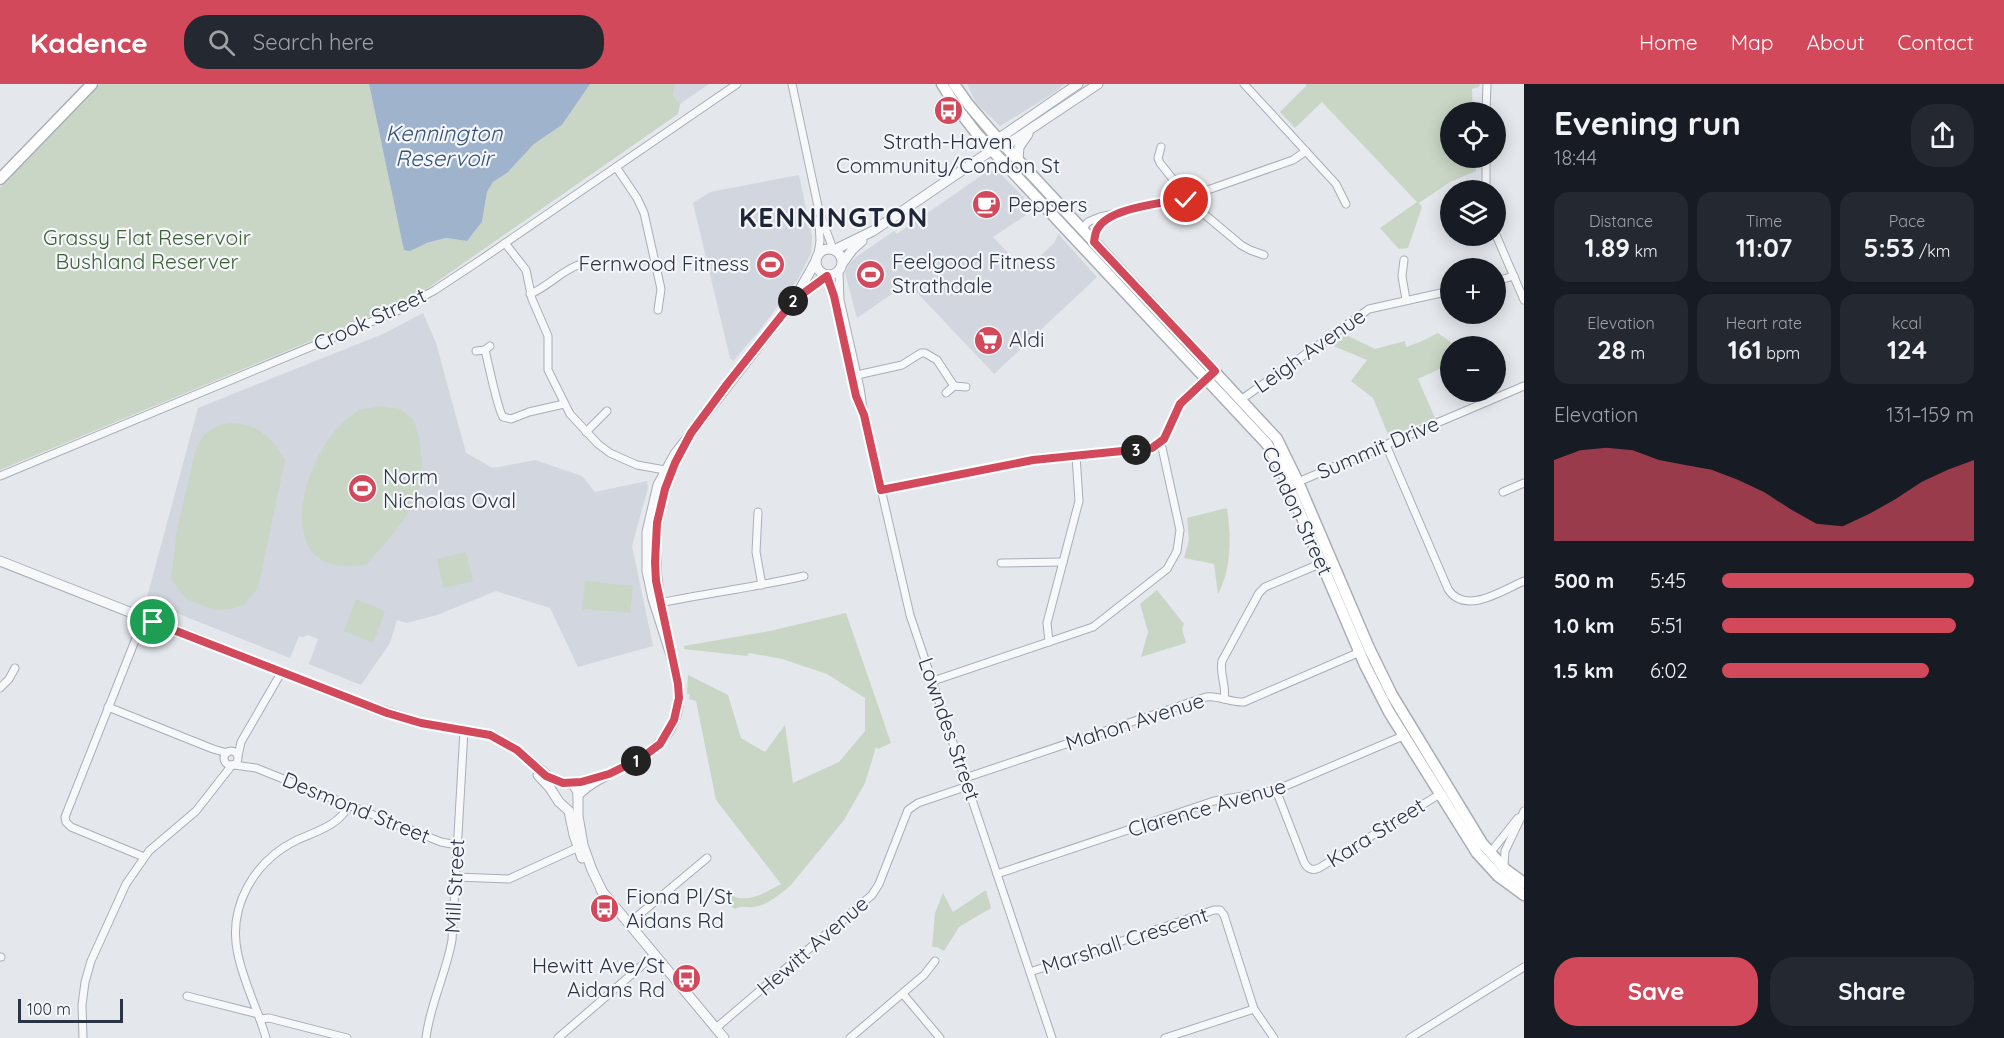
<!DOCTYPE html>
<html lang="en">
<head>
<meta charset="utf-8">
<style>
  body { margin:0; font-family:Quicksand,sans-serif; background:#242831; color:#f1f3f6; height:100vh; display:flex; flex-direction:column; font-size:22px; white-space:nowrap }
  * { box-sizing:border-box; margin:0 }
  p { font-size:20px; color:#9ea1a6 }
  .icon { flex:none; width:33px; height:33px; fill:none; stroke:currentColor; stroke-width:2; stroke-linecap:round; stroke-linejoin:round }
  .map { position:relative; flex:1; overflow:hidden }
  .panel { display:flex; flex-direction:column; background:#171b24; width:480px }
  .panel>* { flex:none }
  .buttons { position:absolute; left:1440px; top:18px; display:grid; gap:12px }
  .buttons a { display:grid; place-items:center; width:66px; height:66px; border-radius:50%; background:#171b24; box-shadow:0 3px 15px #0003; font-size:30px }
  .scale { position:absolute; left:18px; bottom:15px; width:105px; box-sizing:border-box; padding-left:6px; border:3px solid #2b3445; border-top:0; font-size:16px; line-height:21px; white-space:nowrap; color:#2b3445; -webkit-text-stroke:4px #f4f6f9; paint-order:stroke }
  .pin { position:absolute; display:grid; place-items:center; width:51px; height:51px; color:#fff; margin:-26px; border:3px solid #fff; border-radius:50%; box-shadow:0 2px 6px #0007 }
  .km { position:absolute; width:30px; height:30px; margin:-15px; border-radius:50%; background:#222; color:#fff; font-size:16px; line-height:30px; text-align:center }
  .round { display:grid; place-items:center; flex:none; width:63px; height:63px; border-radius:24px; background:#242831 }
  .overview { display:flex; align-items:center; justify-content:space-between; height:102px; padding:0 30px }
  h1 { font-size:33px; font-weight:800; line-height:45px }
  .stats { display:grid; grid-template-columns:repeat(3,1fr); gap:9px; height:102px; padding:6px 30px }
  .stats div { display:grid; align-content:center; border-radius:15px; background:#242831; text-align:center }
  .stats b { font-size:26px; font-weight:800 }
  .stats small { font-size:16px; font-weight:400 }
  .stats p { font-size:16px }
  .chart { height:168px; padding:12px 30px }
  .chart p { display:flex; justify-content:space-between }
  .chart svg { width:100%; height:108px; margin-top:6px; fill:#d1495b; opacity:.7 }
  .action { display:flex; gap:12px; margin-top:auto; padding:12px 30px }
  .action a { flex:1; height:69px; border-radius:24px; background:#d1495b; color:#fff; font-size:24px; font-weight:800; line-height:69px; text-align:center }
  .action a+a { background:#242831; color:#f1f3f6 }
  ul { padding:0 30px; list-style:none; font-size:20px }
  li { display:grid; grid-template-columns:96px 72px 1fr; align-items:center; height:45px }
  li i { height:15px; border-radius:8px; background:#d1495b }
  header { display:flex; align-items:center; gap:36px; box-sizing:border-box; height:84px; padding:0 30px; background:#d1495b; color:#fff }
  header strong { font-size:28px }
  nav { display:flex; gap:33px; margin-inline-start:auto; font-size:21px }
  .search { width:420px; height:54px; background:#242831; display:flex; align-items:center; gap:15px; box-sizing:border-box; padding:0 21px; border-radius:24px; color:#9ea1a6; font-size:22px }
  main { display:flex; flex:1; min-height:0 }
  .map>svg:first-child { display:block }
</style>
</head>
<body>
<header>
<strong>Kadence</strong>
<div class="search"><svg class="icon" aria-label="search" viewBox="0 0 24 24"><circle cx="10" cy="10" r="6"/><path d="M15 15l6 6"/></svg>Search here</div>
<nav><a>Home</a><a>Map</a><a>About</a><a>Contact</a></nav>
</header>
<main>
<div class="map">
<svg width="1524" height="954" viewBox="0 0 1524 954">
  <rect width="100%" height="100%" fill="#e4e7ec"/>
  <g fill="#d2d6de">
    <path d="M675,0H709L680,20L673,11Z"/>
    <path d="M967,0H1064L1054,9L1000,42L976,19Z"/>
    <path d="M988,87H998L1035,125L993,153L1024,186L1029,183L1055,158L1058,150L1097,193L994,290L908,199L857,234L845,189L849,180L856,173L894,147L897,150Z"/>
    <path d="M799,91L812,153L811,169L798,195L760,246L733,277L730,274L693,119L710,108Z"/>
    <path d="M423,229L436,259L466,369L493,384L535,376L582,392L595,408L647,397L648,404L632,462L653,562L578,583L550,524L496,507L437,531L407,539L397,536L390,559L361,601L309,580L318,555L308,551L303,553L299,552L290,574L146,517L198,324L383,250Z"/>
  </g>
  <g fill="#c9d6c5">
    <path d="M100,0H369L404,166L446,154L467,157L482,138L487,108L493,98L507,89L534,60L562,41L590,0H675L673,11L680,20L678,30L412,215L0,386V104Z"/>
    <path d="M1306,0H1480L1479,3L1472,5L1473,28H1450V74H1475L1476,87L1450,98L1419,119L1422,123L1408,164L1399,165L1380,144L1417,118L1322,18L1295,44L1280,28L1306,2Z"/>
    <path d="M1438,249L1456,262H1450V280L1418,295L1435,334L1389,353L1373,314L1351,297L1367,276L1331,261L1346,251L1375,265L1405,257L1406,263L1420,258Z"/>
    <path d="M380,322L400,325L413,335L419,352L422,377L418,414L397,445L367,480C264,502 301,359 358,327C364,324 373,324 380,322Z"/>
    <path d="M228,339C257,340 271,351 285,376L258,504L244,521L231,525L215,526L186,515L171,495L177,446L196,364L204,351L215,343Z"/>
    <path d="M1227,424C1231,453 1232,484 1218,510L1214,480L1184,474L1189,456L1187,434Z"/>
    <path d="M466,468L473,497L443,504L437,475Z"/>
    <path d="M585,497L633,502L630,529L582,525Z"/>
    <path d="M1157,506L1184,540L1182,545L1186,559L1141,573L1148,548L1140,520Z"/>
    <path d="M356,515L385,527L373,559L344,547Z"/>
    <path d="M846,529L891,659L878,665L876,663L865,699L844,736L791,801C782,809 766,822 754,823C746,824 741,821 735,825L717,813L724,807C744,822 761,811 781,800L716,716L696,617L689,615L690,610H687L688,591L728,611L741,654L765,668L785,641L793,699L839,678L865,647V614L827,590L782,575L749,569L747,572L684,565V562L770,547Z"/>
    <path d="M986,806L991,824L959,843L944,867L937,863H932L935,829L943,809L953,828Z"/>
  </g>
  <path fill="#9fb4cc" d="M369,0H590L562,41L534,60L507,89L493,98L487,108L482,138L467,157L446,154L427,159L410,167L404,166L403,162Z"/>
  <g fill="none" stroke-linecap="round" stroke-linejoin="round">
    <defs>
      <g id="minor">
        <path d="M792,0L819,127L833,165"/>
        <path d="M1244,0L1336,100L1346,120"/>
        <path d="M1486,28L1487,0"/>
        <path d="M1161,63L1158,74L1160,79L1187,113"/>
        <path d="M1486,74V106"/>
        <path d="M616,83L637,114L644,129L661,205L658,226"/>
        <path d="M1185,114L1241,161L1250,166L1264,171"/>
        <path d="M1082,145L1088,138L1100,133L1185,114L1293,76L1306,67"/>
        <path d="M1496,151L1524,216"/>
        <path d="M1094,158L1098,143L1112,133"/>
        <path d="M505,159L526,186L532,215L548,252V286L570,330L598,360L610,369L637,381L665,386"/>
        <path d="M818,170L820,157L819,136"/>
        <path d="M1404,176L1402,192L1406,216"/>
        <path d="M839,188L840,216L860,304L864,331L910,531L1052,954"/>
        <path d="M827,192L834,212L859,318"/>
        <path d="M1496,197L1514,192"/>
        <path d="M530,210C548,203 563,185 581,180"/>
        <path d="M485,266C488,278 498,327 503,333L511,335L529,328L564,320"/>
        <path d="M476,267L485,266L490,262"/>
        <path d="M857,291L902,281L921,269H925L937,276L954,302"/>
        <path d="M946,309L954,302L966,303"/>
        <path d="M1242,315L1369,225L1450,207"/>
        <path d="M586,348L607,327"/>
        <path d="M1386,361L1448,505C1465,532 1503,506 1524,497"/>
        <path d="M0,392L397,227L435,206L479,177L737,0"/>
        <path d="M1298,398L1524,302"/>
        <path d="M881,407L1033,376L1152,364L1164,355L1180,320L1207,294"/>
        <path d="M1503,408L1524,399"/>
        <path d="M758,428L756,468L762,501"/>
        <path d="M1001,479L1063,478"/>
        <path d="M660,519C708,509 756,503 804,492"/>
        <path d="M144,534L65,733L66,738L71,743L144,773"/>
        <path d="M1049,558L1047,539L1079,417L1076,372"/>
        <path d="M933,597L1093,543L1167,485L1177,467L1180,446L1161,359"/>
        <path d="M0,604L9,595L15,584"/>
        <path d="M1224,615C1227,602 1219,590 1222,577L1259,509L1265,503L1322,479"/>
        <path d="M108,623L213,665L227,669"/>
        <circle cx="231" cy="674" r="7"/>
        <path d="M238,672L241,658L281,589"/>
        <path d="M234,681L256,684L441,758L457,761"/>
        <path d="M965,694L1206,613C1219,611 1231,619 1244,618L1360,568"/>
        <path d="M1276,706L1304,778C1307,785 1313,787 1319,784L1440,710"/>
        <path d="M1490,769L1518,734"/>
        <path d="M1504,782L1505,767L1524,727"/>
        <path d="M997,790L1214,717L1276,706L1403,652"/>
        <path d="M456,793L509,795L581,762"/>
        <path d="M628,840L707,774"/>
        <path d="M0,873H1"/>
        <path d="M1030,888L1214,826H1220L1224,831L1254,925L1274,954"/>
        <path d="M903,910L940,954"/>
        <path d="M187,912L258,930"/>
        <path d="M260,935L269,934L347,954"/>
        <path d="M716,944L872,811L879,800L908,726L918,719L968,702"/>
        <path d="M83,954L82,921L85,898L91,877L126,800L149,767L196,727L232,681"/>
        <path d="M266,954C258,926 244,899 238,871C227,823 254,777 297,756C315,748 340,741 349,721"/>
        <path d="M426,954C430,920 446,890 452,856L464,646"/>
        <path d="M558,954L654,871"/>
        <path d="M850,954L924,891L935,877"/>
        <path d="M1165,954L1254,925"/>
        <path d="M1410,954L1524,883"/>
      </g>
      <g id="tertiary">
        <path d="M998,55L1078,0"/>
        <path d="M1005,62L1098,0"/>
        <path d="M1018,76L1019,63L1028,50"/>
        <circle cx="829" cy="178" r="13"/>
        <path d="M834,166L873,147L992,66"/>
        <path d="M842,180L852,166L862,157"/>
        <path d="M800,210L826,192"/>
        <path d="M0,477L368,622L421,639L490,651L517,666L550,694L563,699L573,700L578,708V732L583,761L592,786L603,809"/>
        <path d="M662,528C651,472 653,428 677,375"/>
        <path d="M670,568L653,515L647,487V448L658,401L675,370L794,216L816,177"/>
        <path d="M538,691L550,704L559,718L569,727L574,751L582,774"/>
        <path d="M578,711C591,698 609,690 626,682C658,667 683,642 678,603C677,589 672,576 669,562"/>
        <path d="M601,806L724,954"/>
      </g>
      <g id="secondary">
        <path d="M942,0L957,24L977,50L1267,360L1280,382L1365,581L1389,628L1477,769L1498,792L1524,811"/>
        <path d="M954,0L968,20L991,47L1277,355L1298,398L1369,564L1392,611L1482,759L1505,785L1524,799"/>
        <path d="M0,95L92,0"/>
      </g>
    </defs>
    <use href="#minor" stroke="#a9aeb7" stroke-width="9"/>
    <use href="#tertiary" stroke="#a9aeb7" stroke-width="11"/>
    <use href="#secondary" stroke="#a9aeb7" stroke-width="13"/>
    <use href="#minor" stroke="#f7f8fa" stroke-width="7"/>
    <use href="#tertiary" stroke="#f7f8fa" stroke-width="9"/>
    <use href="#secondary" stroke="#fff" stroke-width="10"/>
  </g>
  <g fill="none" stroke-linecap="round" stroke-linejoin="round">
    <defs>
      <path id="route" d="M153,538L387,629L421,639L490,651L517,666L546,692L563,699L581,698L609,690L640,675L660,660L674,636L679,614L678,600L656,497L655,478L657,439L665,405L675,379L691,349L728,299L794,216L827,192L834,212L856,312L864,331L881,406L1033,376L1152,364L1164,355L1180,320L1215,287L1094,158C1095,153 1095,148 1098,144C1111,123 1162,120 1185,114L1186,116"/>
    </defs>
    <use href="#route" stroke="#fff" stroke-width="12"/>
    <use href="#route" stroke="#d1495b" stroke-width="8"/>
  </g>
  <defs>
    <symbol id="bus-disc" viewBox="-11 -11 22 22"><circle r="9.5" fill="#d1495b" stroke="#f4f6f9"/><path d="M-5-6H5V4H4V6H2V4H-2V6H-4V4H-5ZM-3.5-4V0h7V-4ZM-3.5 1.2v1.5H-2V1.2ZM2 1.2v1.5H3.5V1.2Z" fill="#fff"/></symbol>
    <symbol id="cafe-disc" viewBox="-11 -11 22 22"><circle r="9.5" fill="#d1495b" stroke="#f4f6f9"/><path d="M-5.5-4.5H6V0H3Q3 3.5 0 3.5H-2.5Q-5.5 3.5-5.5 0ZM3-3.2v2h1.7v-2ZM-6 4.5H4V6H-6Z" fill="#fff"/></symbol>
    <symbol id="stadium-disc" viewBox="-11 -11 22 22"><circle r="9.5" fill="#d1495b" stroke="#f4f6f9"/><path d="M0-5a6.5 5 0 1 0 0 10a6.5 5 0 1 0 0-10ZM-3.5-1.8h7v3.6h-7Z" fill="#fff"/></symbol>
    <symbol id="supermarket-disc" viewBox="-11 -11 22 22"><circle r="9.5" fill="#d1495b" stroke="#f4f6f9"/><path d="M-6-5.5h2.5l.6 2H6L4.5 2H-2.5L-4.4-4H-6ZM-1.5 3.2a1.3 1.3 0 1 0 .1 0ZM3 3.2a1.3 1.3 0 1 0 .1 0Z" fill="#fff"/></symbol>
  </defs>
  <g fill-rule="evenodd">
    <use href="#bus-disc" x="932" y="10" width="33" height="33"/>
    <use href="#cafe-disc" x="970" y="104" width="33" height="33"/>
    <use href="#stadium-disc" x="754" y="164" width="33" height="33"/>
    <use href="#stadium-disc" x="854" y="174" width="33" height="33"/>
    <use href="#supermarket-disc" x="972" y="240" width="33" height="33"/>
    <use href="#stadium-disc" x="346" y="388" width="33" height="33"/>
    <use href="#bus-disc" x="588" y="808" width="33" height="33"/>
    <use href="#bus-disc" x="670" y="878" width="33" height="33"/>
  </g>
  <g text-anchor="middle" stroke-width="4.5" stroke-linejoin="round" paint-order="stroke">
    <g font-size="21" fill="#2b3445" stroke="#f4f6f9" text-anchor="start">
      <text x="948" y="65" text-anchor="middle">Strath-Haven<tspan x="948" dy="24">Community/Condon St</tspan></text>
      <text x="1008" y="128">Peppers</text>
      <text x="892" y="185">Feelgood Fitness<tspan x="892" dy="24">Strathdale</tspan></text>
      <text x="749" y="187" text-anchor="end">Fernwood Fitness</text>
      <text x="1009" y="263">Aldi</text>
      <text x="383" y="400">Norm<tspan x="383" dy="24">Nicholas Oval</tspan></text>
      <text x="626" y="820">Fiona Pl/St<tspan x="626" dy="24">Aidans Rd</tspan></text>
      <text x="665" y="889" text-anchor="end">Hewitt Ave/St<tspan x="665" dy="24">Aidans Rd</tspan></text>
    </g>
    <g font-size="21" fill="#3f6138" stroke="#f4f6f9">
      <text x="147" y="161">Grassy Flat Reservoir<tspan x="147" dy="24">Bushland Reserver</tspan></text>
    </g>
    <g font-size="21" fill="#2b3445" stroke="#f4f6f9">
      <text transform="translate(370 236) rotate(-25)" y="7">Crook Street</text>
      <text transform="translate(1310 267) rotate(-35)" y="7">Leigh Avenue</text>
      <text transform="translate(1378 364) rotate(-23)" y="7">Summit Drive</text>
      <text transform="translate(1297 427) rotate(65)" y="7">Condon Street</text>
      <text transform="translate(1135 638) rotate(-18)" y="7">Mahon Avenue</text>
      <text transform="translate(949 645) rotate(71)" y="7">Lowndes Street</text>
      <text transform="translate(356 724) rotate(22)" y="7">Desmond Street</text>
      <text transform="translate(1207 724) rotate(-16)" y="7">Clarence Avenue</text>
      <text transform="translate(1376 749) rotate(-32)" y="7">Kara Street</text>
      <text transform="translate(455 802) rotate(-87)" y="7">Mill Street</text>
      <text transform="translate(1125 857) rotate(-18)" y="7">Marshall Crescent</text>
      <text transform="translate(813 862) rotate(-41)" y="7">Hewitt Avenue</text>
    </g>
    <g font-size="22" font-style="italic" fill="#34527a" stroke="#f4f6f9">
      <text x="444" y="57">Kennington<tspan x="444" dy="25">Reservoir</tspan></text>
    </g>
    <g font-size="27" font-weight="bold" letter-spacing="1.5" fill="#1d2536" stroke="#f4f6f9">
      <text x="834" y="143">KENNINGTON</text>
    </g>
  </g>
</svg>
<div class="buttons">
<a><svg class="icon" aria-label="locate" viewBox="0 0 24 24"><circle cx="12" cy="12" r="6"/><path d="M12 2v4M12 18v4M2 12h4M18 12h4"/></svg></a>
<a><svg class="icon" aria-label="layers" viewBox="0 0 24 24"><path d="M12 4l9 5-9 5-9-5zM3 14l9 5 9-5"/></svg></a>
<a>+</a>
<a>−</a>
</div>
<div class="scale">100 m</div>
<div class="pin" style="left:153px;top:538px;background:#1e9e55"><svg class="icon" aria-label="arrive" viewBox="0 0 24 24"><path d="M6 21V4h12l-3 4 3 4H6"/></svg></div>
<div class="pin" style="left:1186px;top:116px;background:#d93025"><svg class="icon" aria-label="check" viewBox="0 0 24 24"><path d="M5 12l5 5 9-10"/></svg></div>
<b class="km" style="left:636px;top:677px">1</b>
<b class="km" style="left:793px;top:217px">2</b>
<b class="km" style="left:1136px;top:366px">3</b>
</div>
<section class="panel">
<div class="overview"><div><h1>Evening run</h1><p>18:44</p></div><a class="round"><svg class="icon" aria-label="share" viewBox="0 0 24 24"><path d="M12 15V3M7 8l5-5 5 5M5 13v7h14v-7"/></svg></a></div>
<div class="stats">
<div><p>Distance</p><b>1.89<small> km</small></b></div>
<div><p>Time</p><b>11:07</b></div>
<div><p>Pace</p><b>5:53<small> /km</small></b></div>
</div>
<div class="stats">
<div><p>Elevation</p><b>28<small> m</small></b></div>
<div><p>Heart rate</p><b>161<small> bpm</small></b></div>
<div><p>kcal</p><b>124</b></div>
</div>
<div class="chart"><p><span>Elevation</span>131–159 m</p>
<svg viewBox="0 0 160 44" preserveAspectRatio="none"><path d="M0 44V11L10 7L20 6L30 7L40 11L50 13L60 15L70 19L80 24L90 31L100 37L110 38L120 33L130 27L140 20L150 15L160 11V44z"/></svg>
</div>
<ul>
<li><b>500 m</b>5:45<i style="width:100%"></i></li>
<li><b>1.0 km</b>5:51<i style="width:93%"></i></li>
<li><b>1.5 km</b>6:02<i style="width:82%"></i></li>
</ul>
<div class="action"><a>Save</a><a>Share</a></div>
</section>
</main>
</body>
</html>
